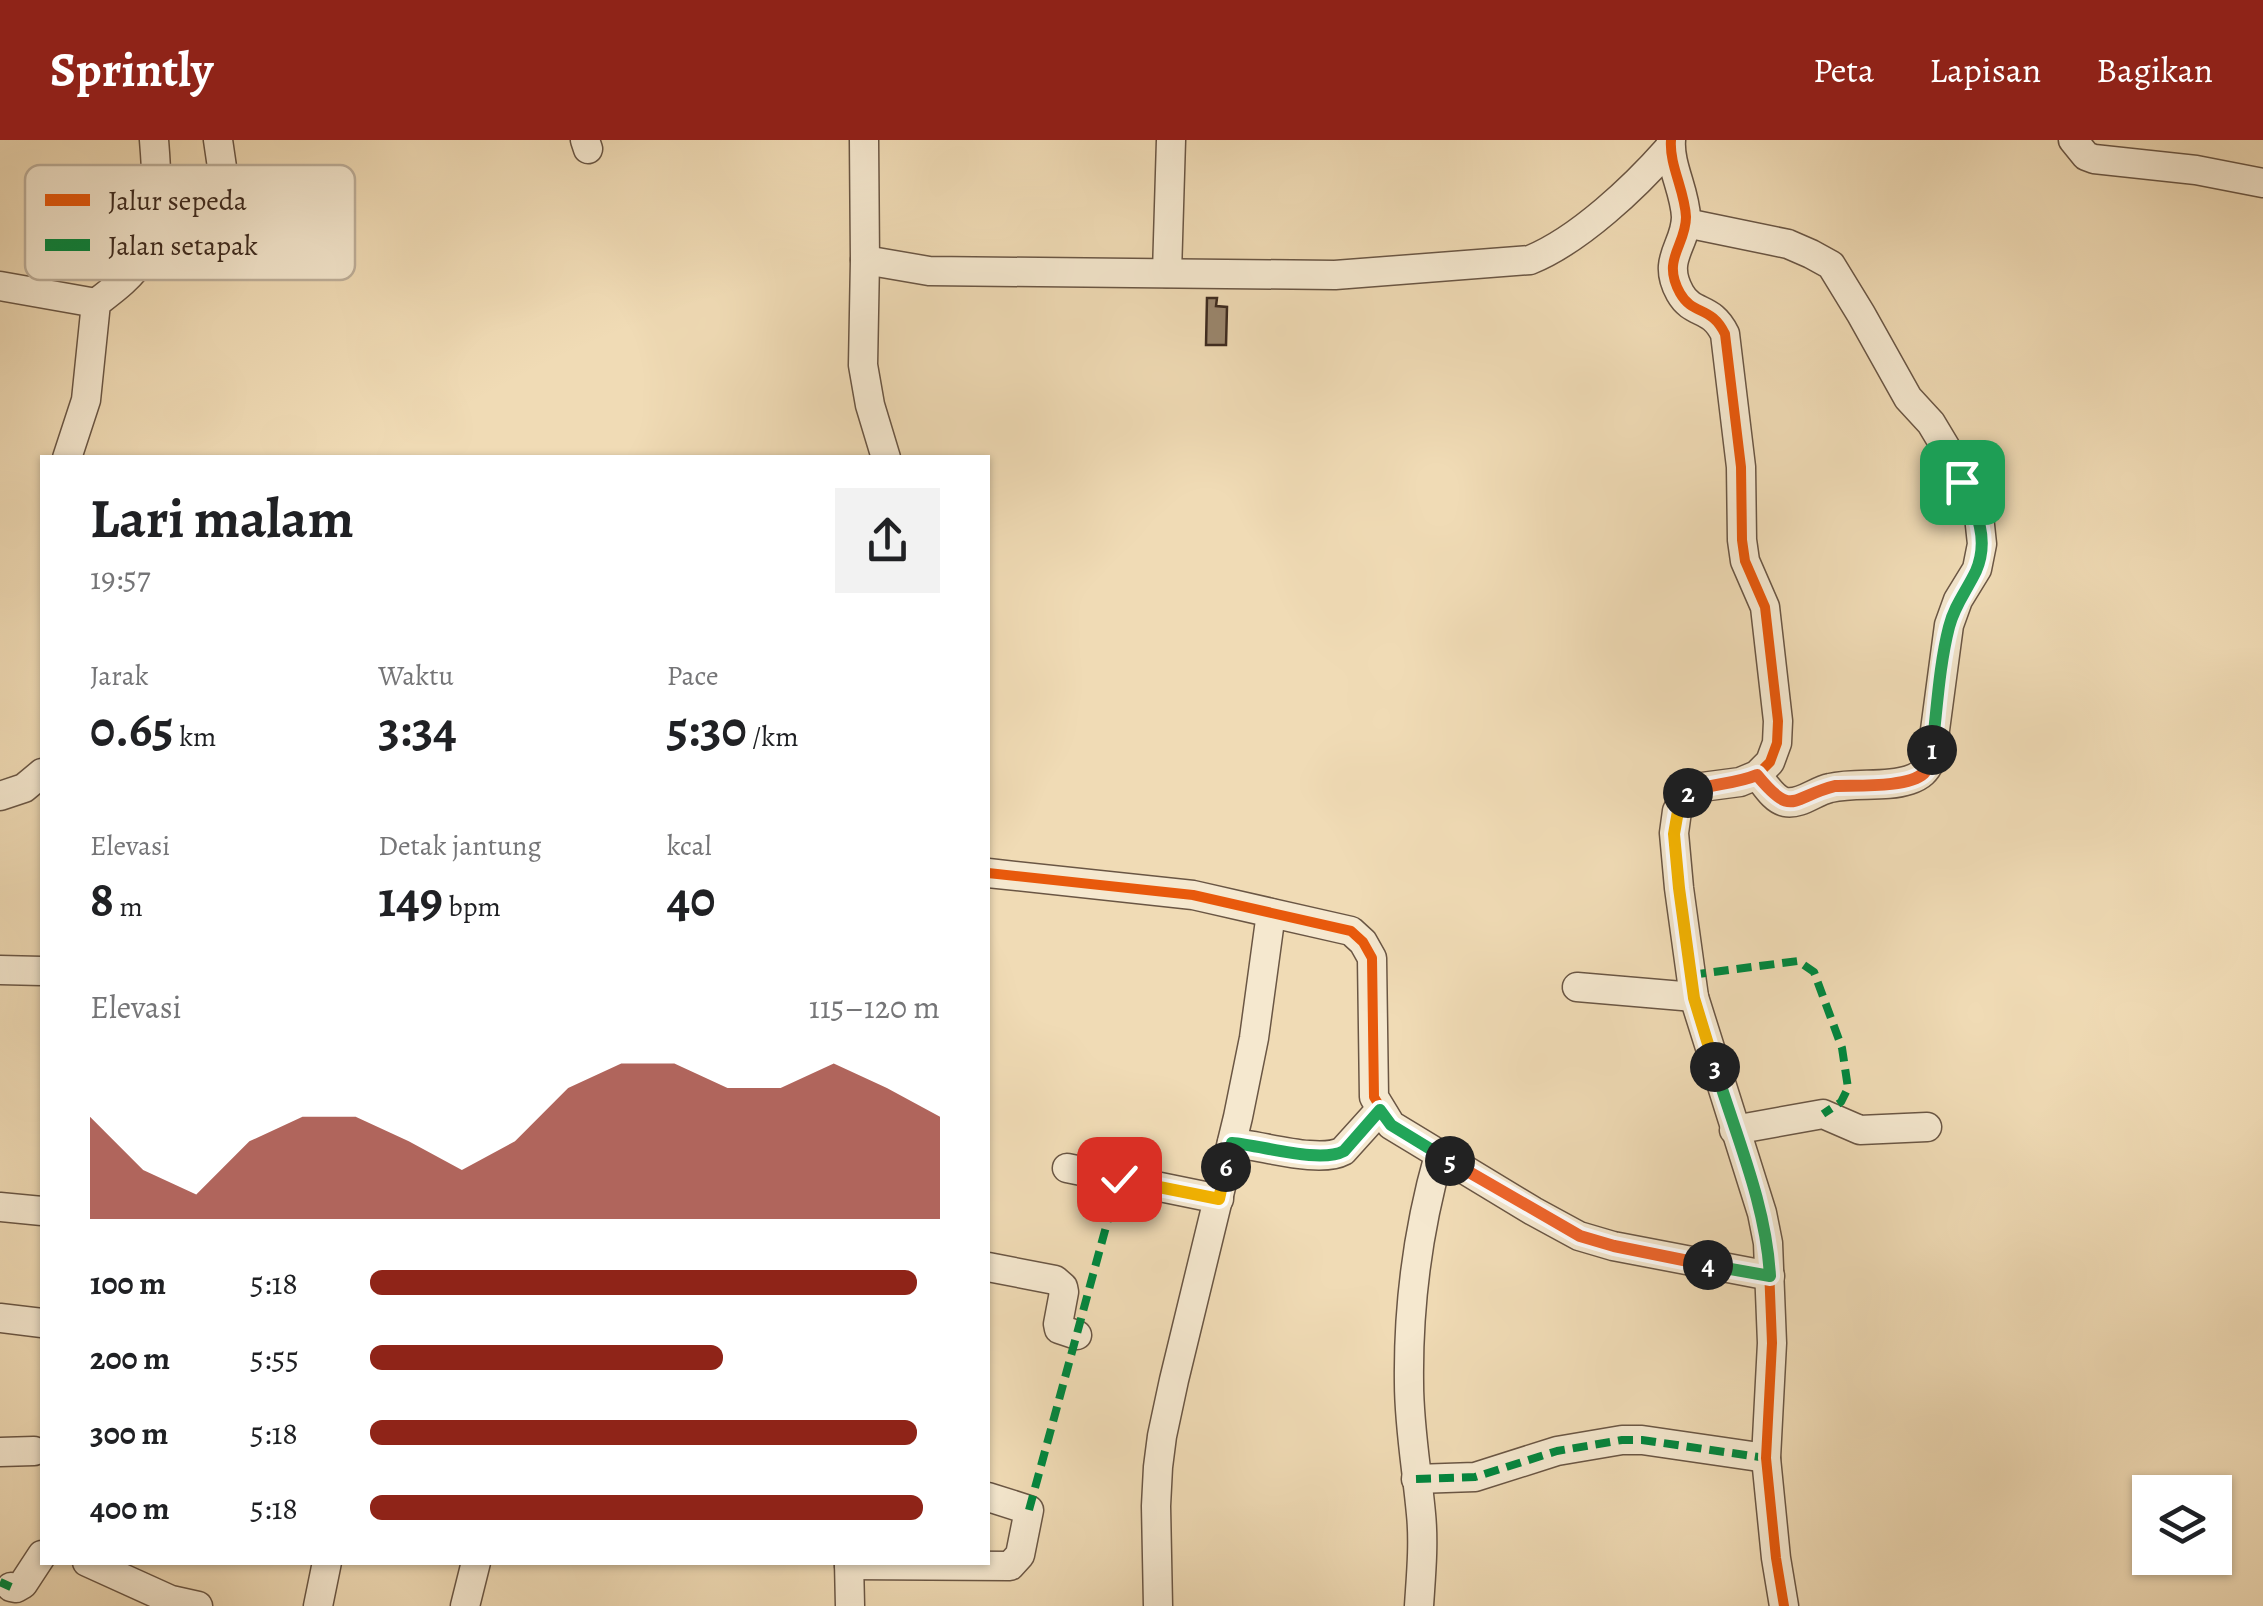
<!DOCTYPE html>
<html lang="id">
<head>
<meta charset="utf-8">
<style>
  body { margin:0; font-family:Alegreya,serif; background:#f2f2f2; color:#202124; height:100vh; display:flex; flex-direction:column; font-size:38px; white-space:nowrap }
  * { box-sizing:border-box; margin:0 }
  p { font-size:32px; color:#757577 }
  .icon { flex:none; width:55px; height:55px; fill:none; stroke:currentColor; stroke-width:2; stroke-linecap:round; stroke-linejoin:round }
  .map { position:relative; flex:1; overflow:hidden }
  .drawer { position:absolute; left:40px; top:315px; width:950px; height:1110px; display:flex; flex-direction:column; background:#fff; border-radius:0px; box-shadow:0 2px 8px #0004 }
  .drawer>* { flex:none }
  .tools { position:absolute; left:2132px; top:1335px; display:grid; gap:20px }
  .tools a { display:grid; place-items:center; width:100px; height:100px; border-radius:0px; background:#fff; box-shadow:0 2px 8px #0004; font-size:50px }
  .pin { position:absolute; display:grid; place-items:center; width:85px; height:85px; color:#fff; margin:-42px; border-radius:20px; box-shadow:0 5px 15px #0006 }
  .km { position:absolute; width:50px; height:50px; margin:-25px; border-radius:50%; background:#222; color:#fff; font-size:28px; line-height:50px; text-align:center }
  .round { display:grid; place-items:center; flex:none; width:105px; height:105px; border-radius:0px; background:#f2f2f2 }
  .headline { display:flex; align-items:center; justify-content:space-between; height:170px; padding:0 50px }
  h1 { font-size:55px; font-weight:700; line-height:75px }
  .stats { display:grid; grid-template-columns:repeat(3,1fr); gap:15px; height:170px; padding:10px 50px }
  .stats div { display:grid; align-content:center }
  .stats b { font-size:50px; font-weight:700 }
  .stats small { font-size:28px; font-weight:400 }
  .stats p { font-size:28px }
  .chart { height:280px; padding:20px 50px }
  .chart p { display:flex; justify-content:space-between }
  .chart svg { width:100%; height:180px; margin-top:10px; fill:#8f2418; opacity:.7 }
  ul { padding:0 50px; list-style:none; font-size:32px }
  li { display:grid; grid-template-columns:160px 120px 1fr; align-items:center; height:75px }
  li i { height:25px; border-radius:12px; background:#8f2418 }
  header { display:flex; align-items:center; gap:60px; box-sizing:border-box; height:140px; padding:0 50px; background:#8f2418; color:#fff }
  header strong { font-size:48px }
  nav { display:flex; gap:55px; margin-inline-start:auto; font-size:35px }
  .map>svg:first-child { display:block }
</style>
</head>
<body>
<header>
<strong>Sprintly</strong>
<nav><a>Peta</a><a>Lapisan</a><a>Bagikan</a></nav>
</header>
<div class="map">
<svg width="2263" height="1466" viewBox="0 0 2263 1466">
  <rect width="100%" height="100%" fill="#f0dbb5"/>
  <filter id="stains"><feTurbulence type="fractalNoise" baseFrequency=".002" numOctaves="4"/><feColorMatrix values="0 0 0 0 .2 0 0 0 0 .09 0 0 0 0 .02 0 0 0 .5 -.17"/></filter>
  <radialGradient id="worn" r=".72"><stop offset=".6" stop-color="#630" stop-opacity="0"/><stop offset="1" stop-color="#630" stop-opacity=".3"/></radialGradient>
  <path fill="#9a866d" stroke="#3d2a1f" stroke-width="2.5" d="M1207,158H1217L1216,166L1227,167L1226,205H1206Z"/>
  <g fill="none" stroke-linecap="round" stroke-linejoin="round">
    <defs>
      <g id="minor">
        <path d="M218,0L229,75"/>
        <path d="M585,0L588,9"/>
        <path d="M864,0L865,120L863,225L870,265L886,318"/>
        <path d="M1671,0C1669,25 1685,51 1686,77C1686,106 1661,119 1680,153C1693,176 1711,165 1725,194L1741,327L1742,400L1745,421L1765,467L1778,581L1777,603L1770,622L1757,635L1740,642L1702,647L1690,652L1683,659L1677,671L1674,693L1679,748L1694,857L1762,1073L1768,1103L1772,1203L1766,1318L1776,1418L1784,1466"/>
        <path d="M2073,0L2086,16L2094,19L2196,30L2263,43"/>
        <path d="M1686,83L1788,104L1811,114L1831,125L1861,174L1908,258L1931,283L1946,308L1979,376L1982,404L1977,429L1958,460L1949,485L1931,620C1926,631 1921,636 1909,640C1885,648 1856,642 1830,648C1815,651 1801,665 1785,662C1773,659 1765,644 1757,635"/>
        <path d="M865,120L929,131L1335,135L1530,120C1579,100 1635,47 1670,7"/>
        <path d="M1167,133L1171,0"/>
        <path d="M0,146L96,163"/>
        <path d="M67,318L86,260L96,163C113,150 131,137 142,119C161,86 157,36 154,0"/>
        <path d="M0,656L24,648L42,633"/>
        <path d="M988,733L1193,755L1351,791L1363,802L1372,818L1374,957L1391,985L1533,1071L1579,1096L1613,1106L1770,1136"/>
        <path d="M0,830L42,831"/>
        <path d="M1577,847L1694,857"/>
        <path d="M1734,990L1823,974L1860,990L1927,987"/>
        <path d="M1232,1003C1261,1005 1319,1024 1343,1011L1380,970"/>
        <path d="M1067,1028L1219,1059"/>
        <path d="M0,1067L42,1071"/>
        <path d="M988,1127L1055,1140L1063,1147L1064,1152L1058,1184L1059,1189L1077,1195"/>
        <path d="M0,1178L42,1183"/>
        <path d="M0,1312L34,1311"/>
        <path d="M1416,1339L1475,1337L1557,1311L1622,1300H1642L1766,1318"/>
        <path d="M87,1422L171,1460L198,1466"/>
        <path d="M849,1422L850,1466"/>
        <path d="M849,1425L1010,1426L1020,1415L1029,1370L988,1357"/>
        <path d="M11,1447L16,1448L23,1444L42,1415"/>
        <path d="M318,1466L327,1422"/>
        <path d="M465,1466L476,1422"/>
        <path d="M1158,1466L1156,1366L1158,1327L1162,1296L1174,1240L1238,977L1254,898L1271,773"/>
        <path d="M1419,1466C1421,1435 1424,1404 1421,1374C1417,1330 1409,1287 1409,1243C1408,1166 1418,1089 1439,1015"/>
      </g>
    </defs>
    <use href="#minor" stroke="#6a5644" stroke-width="31"/>
    <use href="#minor" stroke="#f5e8cf" stroke-width="28"/>
    <g stroke="#00873e" stroke-width="8" stroke-dasharray="15 8" stroke-linecap="butt">
      <path d="M1691,835L1798,821L1814,832L1842,908L1848,948L1841,962L1823,974"/>
      <path d="M1416,1339L1475,1337L1557,1311L1622,1300H1642L1766,1318"/>
      <path d="M1029,1370L1119,1039"/>
      <path d="M0,1442L11,1447"/>
    </g>
    <defs>
      <g id="cycleway">
        <path d="M1671,0C1669,25 1685,51 1686,77C1686,106 1661,119 1680,153C1693,176 1711,165 1725,194L1741,327L1742,400L1745,421L1765,467L1778,581L1777,603L1770,622L1757,635L1740,642L1702,647L1690,652L1683,659L1677,671L1674,693L1679,748L1694,857L1762,1073L1768,1103L1772,1203L1766,1318L1776,1418L1784,1466"/>
        <path d="M988,733L1193,755L1351,791L1363,802L1372,818L1374,957L1391,985L1533,1071L1579,1096L1613,1106L1770,1136"/>
      </g>
    </defs>
    <use href="#cycleway" stroke="#f5e8cf" stroke-width="16"/>
    <use href="#cycleway" stroke="#e8590c" stroke-width="10"/>
  </g>
  <g fill="none" stroke-linecap="round" stroke-linejoin="round">
    <defs>
      <path id="split-1" d="M1932,610C1937,570 1939,526 1949,487C1954,466 1967,450 1976,431C1990,398 1976,371 1962,342"/>
      <path id="split-2" d="M1688,653C1709,643 1733,645 1757,635C1793,679 1791,657 1835,646C1857,645 1908,648 1924,633C1930,627 1931,619 1932,610"/>
      <path id="split-3" d="M1688,653L1683,659L1678,671L1674,694L1679,748L1694,858L1715,927"/>
      <path id="split-4" d="M1708,1125L1770,1136C1766,1064 1736,996 1715,927"/>
      <path id="split-5" d="M1450,1021L1580,1096L1614,1106L1708,1125"/>
      <path id="split-6" d="M1226,1027L1232,1003C1261,1005 1320,1024 1344,1011L1380,970L1391,985L1450,1021"/>
      <path id="split-7" d="M1119,1039L1219,1059L1226,1027"/>
    </defs>
    <use href="#split-1" stroke="#fff" stroke-width="20"/>
    <use href="#split-2" stroke="#fff" stroke-width="20"/>
    <use href="#split-3" stroke="#fff" stroke-width="20"/>
    <use href="#split-4" stroke="#fff" stroke-width="20"/>
    <use href="#split-5" stroke="#fff" stroke-width="20"/>
    <use href="#split-6" stroke="#fff" stroke-width="20"/>
    <use href="#split-7" stroke="#fff" stroke-width="20"/>
    <use href="#split-1" stroke="#22a559" stroke-width="12"/>
    <use href="#split-2" stroke="#f0652b" stroke-width="12"/>
    <use href="#split-3" stroke="#f5b400" stroke-width="12"/>
    <use href="#split-4" stroke="#22a559" stroke-width="12"/>
    <use href="#split-5" stroke="#f0652b" stroke-width="12"/>
    <use href="#split-6" stroke="#22a559" stroke-width="12"/>
    <use href="#split-7" stroke="#f5b400" stroke-width="12"/>
  </g>
  <rect x="25" y="25" width="330" height="115" rx="15" fill="#f5e8cf" stroke="#beaf9a" stroke-width="2.5"/>
  <rect x="45" y="54" width="45" height="12" fill="#e8590c"/>
  <rect x="45" y="99" width="45" height="12" fill="#00873e"/>
  <g font-size="28" fill="#3d2a1f">
    <text x="108" y="70">Jalur sepeda</text>
    <text x="108" y="115">Jalan setapak</text>
  </g>
  <rect width="100%" height="100%" filter="url(#stains)"/>
  <rect width="100%" height="100%" fill="url(#worn)"/>
</svg>
<div class="tools">
<a><svg class="icon" aria-label="layers" viewBox="0 0 24 24"><path d="M12 4l9 5-9 5-9-5zM3 14l9 5 9-5"/></svg></a>
</div>
<div class="pin" style="left:1962px;top:342px;background:#1e9e55"><svg class="icon" aria-label="arrive" viewBox="0 0 24 24"><path d="M6 21V4h12l-3 4 3 4H6"/></svg></div>
<div class="pin" style="left:1119px;top:1039px;background:#d93025"><svg class="icon" aria-label="check" viewBox="0 0 24 24"><path d="M5 12l5 5 9-10"/></svg></div>
<b class="km" style="left:1932px;top:610px">1</b>
<b class="km" style="left:1688px;top:653px">2</b>
<b class="km" style="left:1715px;top:927px">3</b>
<b class="km" style="left:1708px;top:1125px">4</b>
<b class="km" style="left:1450px;top:1021px">5</b>
<b class="km" style="left:1226px;top:1027px">6</b>
<section class="drawer">
<div class="headline"><div><h1>Lari malam</h1><p>19:57</p></div><a class="round"><svg class="icon" aria-label="share" viewBox="0 0 24 24"><path d="M12 15V3M7 8l5-5 5 5M5 13v7h14v-7"/></svg></a></div>
<div class="stats">
<div><p>Jarak</p><b>0.65<small> km</small></b></div>
<div><p>Waktu</p><b>3:34</b></div>
<div><p>Pace</p><b>5:30<small> /km</small></b></div>
</div>
<div class="stats">
<div><p>Elevasi</p><b>8<small> m</small></b></div>
<div><p>Detak jantung</p><b>149<small> bpm</small></b></div>
<div><p>kcal</p><b>40</b></div>
</div>
<div class="chart"><p><span>Elevasi</span>115–120 m</p>
<svg viewBox="0 0 160 44" preserveAspectRatio="none"><path d="M0 44V19L10 32L20 38L30 25L40 19L50 19L60 25L70 32L80 25L90 12L100 6L110 6L120 12L130 12L140 6L150 12L160 19V44z"/></svg>
</div>
<ul>
<li><b>100 m</b>5:18<i style="width:96%"></i></li>
<li><b>200 m</b>5:55<i style="width:62%"></i></li>
<li><b>300 m</b>5:18<i style="width:96%"></i></li>
<li><b>400 m</b>5:18<i style="width:97%"></i></li>
</ul>
</section>
</div>
</body>
</html>
